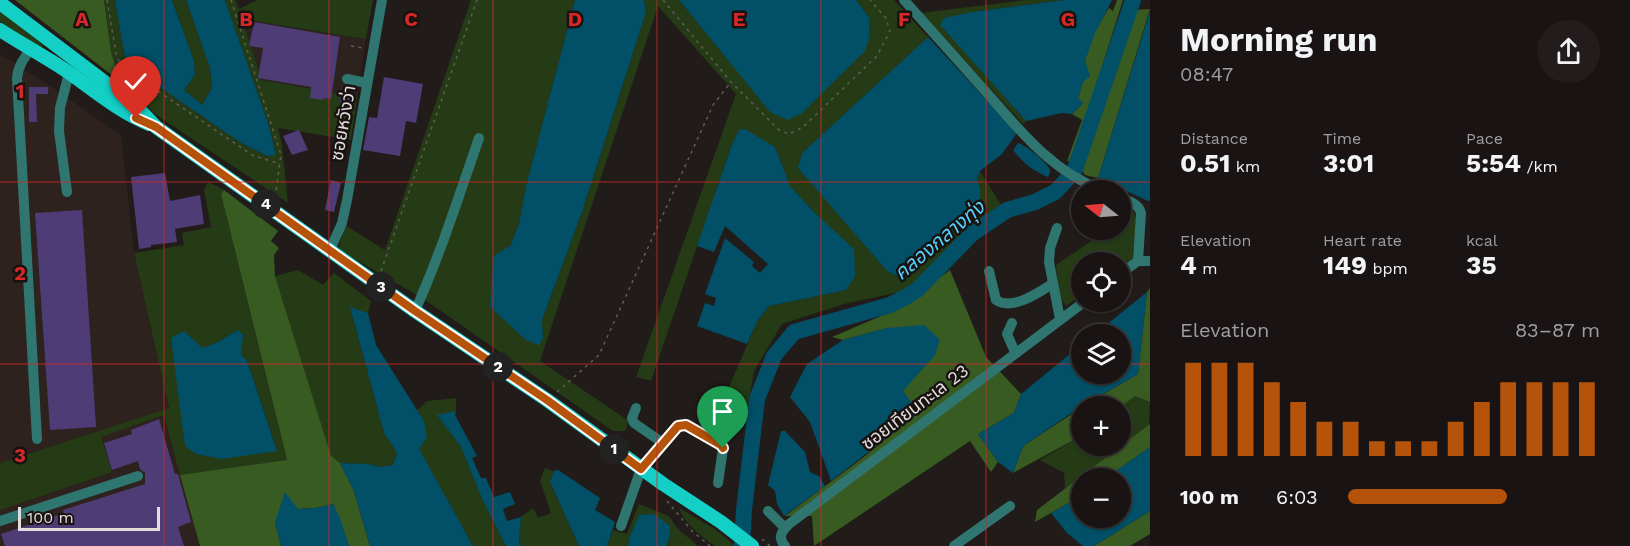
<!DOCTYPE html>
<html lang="en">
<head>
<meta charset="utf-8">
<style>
  body { margin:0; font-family:"Work Sans","Noto Sans Thai",sans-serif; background:#221d1c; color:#f1f3f6; height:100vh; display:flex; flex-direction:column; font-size:22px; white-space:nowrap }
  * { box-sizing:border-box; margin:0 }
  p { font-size:20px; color:#9f9ea0 }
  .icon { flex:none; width:33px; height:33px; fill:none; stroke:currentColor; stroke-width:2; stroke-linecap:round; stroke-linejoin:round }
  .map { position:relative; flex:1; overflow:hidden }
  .side { display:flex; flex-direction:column; background:#191413; width:480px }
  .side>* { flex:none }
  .needle { width:39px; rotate:287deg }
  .tools { position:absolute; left:1071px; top:180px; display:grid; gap:12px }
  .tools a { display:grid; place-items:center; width:60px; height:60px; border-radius:50%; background:#191413; box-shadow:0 2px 4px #0004,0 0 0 2px #373333; font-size:30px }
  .scale { position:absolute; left:18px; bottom:15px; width:142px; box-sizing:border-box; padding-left:6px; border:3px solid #e2dedd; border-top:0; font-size:16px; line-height:21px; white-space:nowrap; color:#e2dedd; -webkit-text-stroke:4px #181210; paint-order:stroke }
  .pin { position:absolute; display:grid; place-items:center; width:51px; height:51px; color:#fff; margin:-62px -26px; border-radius:50% 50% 50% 0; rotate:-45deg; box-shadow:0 0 6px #0007 }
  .pin .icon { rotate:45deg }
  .km { position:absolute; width:30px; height:30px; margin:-15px; border-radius:50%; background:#222; color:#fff; font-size:16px; line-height:30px; text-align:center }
  .round { display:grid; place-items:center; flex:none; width:63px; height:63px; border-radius:32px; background:#221d1c }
  .summary { display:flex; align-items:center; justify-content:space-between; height:102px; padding:0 30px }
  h1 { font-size:33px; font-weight:700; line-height:45px }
  .stats { display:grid; grid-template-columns:repeat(3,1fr); gap:9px; height:102px; padding:6px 30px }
  .stats div { display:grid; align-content:center }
  .stats b { font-size:26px; font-weight:700 }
  .stats small { font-size:16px; font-weight:400 }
  .stats p { font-size:16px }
  .chart { height:168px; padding:12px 30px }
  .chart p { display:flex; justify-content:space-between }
  .chart svg { width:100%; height:108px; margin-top:6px; stroke:#b45309; stroke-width:6 }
  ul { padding:0 30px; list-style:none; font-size:20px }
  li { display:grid; grid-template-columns:96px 72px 1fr; align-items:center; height:45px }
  li i { height:15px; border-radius:8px; background:#b45309 }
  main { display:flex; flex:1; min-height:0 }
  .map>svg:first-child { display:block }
</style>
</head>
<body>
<main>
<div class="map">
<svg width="1150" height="546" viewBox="0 0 1150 546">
  <rect width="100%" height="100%" fill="#211b19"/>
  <g fill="#2e221e">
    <path d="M242,19L366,39L357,97L262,80Z"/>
    <path d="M0,54L53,88L121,135L134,253L169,408L0,463Z"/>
    <path d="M165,415L200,546H0V471Z"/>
  </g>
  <g fill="#243b16" fill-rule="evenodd">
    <path d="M104,0H115L126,64L241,143L267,156L276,154L269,126L225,0H235L239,9L257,0H373L366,39L242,19L262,80L357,97L351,140L278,128L282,145L288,203L155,114L132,90L113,76L116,67L111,52Z"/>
    <path d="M172,0H186L210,68L212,88L202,105L184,90L195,75L194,61Z"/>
    <path d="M471,0H575L526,186L519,224L510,246L543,338L542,320L582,212L646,12L644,0H679L770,111L869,17L856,0H894L928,37L802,153L799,168L887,271L901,278L914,270L963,213L980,199C980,188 975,180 980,171L1003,208L979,222L904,291L844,304L782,324L754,371L748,404L735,401L731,414L719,410L758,320L769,306L846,290L815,213L790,186L775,147L739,130L732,144L651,381L636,377L736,94L658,6L540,361L629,421L625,431H613L425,300L338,249L345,225L385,250Z"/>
    <path d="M1027,0H1064L972,12L941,25L1026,121L1023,124L921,13Z"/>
    <path d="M0,11L43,45L42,47L39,48L0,22Z"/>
    <path d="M208,182L224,190L221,194L287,461L180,475L164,415L101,437L112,472L0,510V463L169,408L134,253L184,245L182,233L211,227L204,190ZM238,330L241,355L247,360L277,450L202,349L216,343Z"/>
    <path d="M1123,207H1132L1136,219L1133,258L1121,267L1120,262H1082L1081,295L1066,306L1060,297L1056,265L1090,242L1092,230H1120L1121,208Z"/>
    <path d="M298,270L323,285L334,273L371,301L368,313L350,308L384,433L397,453L393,465L381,467L368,464L340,463L331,457L275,276Z"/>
    <path d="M1135,396L1150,402L1149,426L1065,489L1064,473L1040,460L1081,436L1082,446H1120L1121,407Z"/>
    <path d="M456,398V411L438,416L461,447L483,501L506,546H473L418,449L424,421L417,410L427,401Z"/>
    <path d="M545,468L554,471L550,483L579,546H521L519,542L521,517L533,508L538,518L551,513L540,481Z"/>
    <path d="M639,504L669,516L677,528L698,546H666L669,538L639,515L629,539L628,546H607L613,530L627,534Z"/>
    <path d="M679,508L715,529L735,546H715C702,537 684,523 679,508Z"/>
  </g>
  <g fill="#385b22">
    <path d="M15,0H104L111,52L116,68L113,76Z"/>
    <path d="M1117,0H1123L1072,161H1067L1082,120L1072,114L1083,103L1078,98L1083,81L1090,76C1088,72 1085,66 1085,62C1084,50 1102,18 1109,8L1113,11Z"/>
    <path d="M1150,9L1098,178L1085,175L1082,170L1085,155L1134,10Z"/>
    <path d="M224,190L278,231L271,241L279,248L274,255L275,276L331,456L340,463L354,491L370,546H349L333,504L316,508L298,509L275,522L281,546H200L180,475L287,460L221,194Z"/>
    <path d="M950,270L986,357L1021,394L1014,413L978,434L998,462L991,472L970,441L814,546L812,516H785L860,460L918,413L902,391L934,355L887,328L843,340L832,337L895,310Z"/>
    <path d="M1150,288V402L1135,396L1121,407L1083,406L1138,374L1147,292Z"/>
    <path d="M1081,408V436L1013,473L1023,446Z"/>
    <path d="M1150,424V447L1106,478H1082L1081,496L1035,522L1037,510Z"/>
    <path d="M1150,511V534L1130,546H1094Z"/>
  </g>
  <g fill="#015067">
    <path d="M115,0H172L194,61L195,75L184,90L202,105L212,88L210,68L186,0H225L269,126L276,155L267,156L241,143L126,64Z"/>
    <path d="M575,0H644L646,12L582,212L542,320L543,338L539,345L526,340L490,307L493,256L510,246L519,224L526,186Z"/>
    <path d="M679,0H856L869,17V38L865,51L801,114L787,120L770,112Z"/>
    <path d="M1064,0H1112L1095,33L1085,61L1090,76L1083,82L1078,98L1083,103L1072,114L1062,113L1026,121L940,25L944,18L972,12Z"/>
    <path d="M1150,11V201H1148L1098,178Z"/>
    <path d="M928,37L1017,133L1002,154L980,171L977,178L980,190V199L963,213L914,270L901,278L887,271L798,168L802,153Z"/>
    <path d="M745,129L775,147L790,186L815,213L854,249L855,276L846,290L769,306L758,320L747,344L697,326L705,303L714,306L716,298L705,294L725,238L754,262L752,266L760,273L768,264L725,226L714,252L697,246L732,144L739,130Z"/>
    <path d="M1018,143C1026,145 1045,161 1049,168C1051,172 1050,173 1048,177C1032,170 1024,164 1013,150Z"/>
    <path d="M1147,292L1138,374L1082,406L1023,446L1013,473L998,462L978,434L1014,413L1021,394L1081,345L1082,374H1120V334H1095Z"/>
    <path d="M350,307L368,313L376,345L424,421L427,437L419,449L473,546H370L354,491L340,463L368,464L381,467L393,465L397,453L384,433Z"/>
    <path d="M924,325L940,340L935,355L903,391L919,413L831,481L810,422L790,397L807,364L843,340L887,328Z"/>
    <path d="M238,330L243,335L241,355L247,360L277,451L222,459L196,454L185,446L171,338L184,331L202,348L216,343Z"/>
    <path d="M456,411L455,415L477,456L472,458L481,478H486L494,497L510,492L515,504L503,509L507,521L521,517L519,542L521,546H506L483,501L461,447L437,415Z"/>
    <path d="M781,431H785L805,452L810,472L819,476L825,486L784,516L777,504L775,491L768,485Z"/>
    <path d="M1150,447V511L1094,546H1083L1067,533L1051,513L1081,496L1082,518H1120V478H1106Z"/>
    <path d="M558,470L600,498L595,510L615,522L607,546H579L550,482L554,471Z"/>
    <path d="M285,492L298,509L316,508L333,504L340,518L349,546H281L275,522Z"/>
    <path d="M654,514L670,526L669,538L666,546H628L629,539L639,515Z"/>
  </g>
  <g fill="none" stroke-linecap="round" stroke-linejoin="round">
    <path stroke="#015067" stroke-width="16" d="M742,546L744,510L757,399L774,356L794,332L890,305L906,297L917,290L973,233L1007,210L1035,202L1055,192L1074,172L1133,0"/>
  </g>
  <g fill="#4d3c75">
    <path d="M254,22L340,37L331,99L323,98V100L310,98L311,87L258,78L263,48L249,46Z"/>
    <path d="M384,77L423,84L416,123L406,121L400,156L363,150L369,117L377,118Z"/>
    <path d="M29,87H48V94H36L37,122H29Z"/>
    <path d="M341,95L355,98L352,109L339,106Z"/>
    <path d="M299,130L308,150L292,155L283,136Z"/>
    <path d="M165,173L170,201L200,195L204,224L175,229L177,242L151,245V247L139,249L131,177Z"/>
    <path d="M331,180L341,183L334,212L325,210Z"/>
    <path d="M82,210L96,427L50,430L35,213Z"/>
    <path d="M159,419L175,474H178L191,522L178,527L184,546H5L1,534L64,513L63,510L145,484V473L140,469L138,461L112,470L104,443L132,434L131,430Z"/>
  </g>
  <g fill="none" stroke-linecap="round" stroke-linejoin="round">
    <g stroke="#625c5b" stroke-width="1.5" stroke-dasharray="3 4.5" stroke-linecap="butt">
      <path d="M107,0L116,53L121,66L252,155L280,164"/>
      <path d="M231,0L281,155L275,198"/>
      <path d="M663,0L731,82L779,130L789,134L803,127L877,56L890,31L886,18L870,0"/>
      <path d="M351,46L363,48"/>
      <path d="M381,271L477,0"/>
      <path d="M557,392L599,355L713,105L731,82"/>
      <path d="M667,501L692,531L710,546"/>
      <path d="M762,539L770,546"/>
    </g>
    <g stroke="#2f7570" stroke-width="10">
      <path d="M904,0C932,31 959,62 987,93C1021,132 1053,172 1102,190"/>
      <path d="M31,49C24,58 18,66 17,78L37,439"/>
      <path d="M347,79L367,83"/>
      <path d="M67,192L59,131L60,108L69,73"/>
      <path d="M1120,198C1129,201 1138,203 1141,213L1138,261"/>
      <path d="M1057,228L1050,248L1049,262L1060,319"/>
      <path d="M330,250L342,223L347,200L382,0"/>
      <path d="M989,271L996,300C1012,311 1038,293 1052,284"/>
      <path d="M1120,274L1138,261H1150"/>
      <path d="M415,311C440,255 459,196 479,138"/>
      <path d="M1012,323L1007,334L1015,352"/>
      <path d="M636,408L632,418L634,423L663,443"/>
      <path d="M768,511L785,528"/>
      <path d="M0,521L138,476"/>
      <path d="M621,526L641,469L678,426L686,425L722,446L723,449L718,483"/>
      <path d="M785,546C777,537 782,531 789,524L1084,302"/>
      <path d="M954,546L1010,506"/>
    </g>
    <g stroke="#13cfc6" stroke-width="14">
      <path d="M0,3L135,105L156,127L415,311L547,400L663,484L721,522L752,546"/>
      <path d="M0,30C23,45 48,58 71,74C96,92 120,112 149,124"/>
    </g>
  </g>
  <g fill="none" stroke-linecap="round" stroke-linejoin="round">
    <defs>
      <path id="route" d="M136,118L156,127L415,311L547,400L641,469L678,426L686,425L721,445L723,448"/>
    </defs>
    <use href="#route" stroke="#fff" stroke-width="12"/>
    <use href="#route" stroke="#b45309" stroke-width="8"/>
  </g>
  <path fill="none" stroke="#d62828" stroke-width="1.5" stroke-opacity="0.55" d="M164,0V546M329,0V546M493,0V546M657,0V546M821,0V546M986,0V546M0,182H1150M0,364H1082M1120,364H1150"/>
  <g text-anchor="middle" stroke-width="5" stroke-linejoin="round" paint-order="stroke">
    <g font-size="18" fill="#e2dedd" stroke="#181210">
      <text transform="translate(343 123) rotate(-80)" y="6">ซอยหวังว่า</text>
      <text transform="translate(915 407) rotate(-37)" y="6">ซอยเทียนทะเล 23</text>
    </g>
    <g font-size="20" font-style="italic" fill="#56d1fe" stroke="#181210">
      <text transform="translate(939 240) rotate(-40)" y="7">คลองกลางทุ่ง</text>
    </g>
  </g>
  <g font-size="20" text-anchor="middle" font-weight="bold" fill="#d62828" stroke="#181210" stroke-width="5" stroke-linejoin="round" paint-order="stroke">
    <text x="82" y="26">A</text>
    <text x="246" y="26">B</text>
    <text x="411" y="26">C</text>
    <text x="575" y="26">D</text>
    <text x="739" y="26">E</text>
    <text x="904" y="26">F</text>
    <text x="1068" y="26">G</text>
    <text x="20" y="98">1</text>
    <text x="20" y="280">2</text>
    <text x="20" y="462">3</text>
  </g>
</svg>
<div class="tools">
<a><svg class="needle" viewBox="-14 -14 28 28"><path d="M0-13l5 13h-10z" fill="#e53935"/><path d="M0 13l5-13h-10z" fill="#9f9ea0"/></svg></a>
<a><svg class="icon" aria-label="locate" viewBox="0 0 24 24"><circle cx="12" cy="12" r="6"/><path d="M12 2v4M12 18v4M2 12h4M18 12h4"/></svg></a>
<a><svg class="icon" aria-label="layers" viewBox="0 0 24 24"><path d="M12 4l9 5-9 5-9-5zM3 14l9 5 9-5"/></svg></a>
<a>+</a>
<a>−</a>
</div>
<div class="scale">100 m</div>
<div class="pin" style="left:723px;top:448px;background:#1e9e55"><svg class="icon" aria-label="arrive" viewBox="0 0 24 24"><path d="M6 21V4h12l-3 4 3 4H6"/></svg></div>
<div class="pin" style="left:136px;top:118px;background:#d93025"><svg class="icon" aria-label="check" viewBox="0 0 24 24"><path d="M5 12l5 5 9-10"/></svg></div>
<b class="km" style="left:614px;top:449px">1</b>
<b class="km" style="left:498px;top:367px">2</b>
<b class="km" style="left:381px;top:287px">3</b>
<b class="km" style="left:266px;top:204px">4</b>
</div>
<section class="side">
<div class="summary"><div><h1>Morning run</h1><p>08:47</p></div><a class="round"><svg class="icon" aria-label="share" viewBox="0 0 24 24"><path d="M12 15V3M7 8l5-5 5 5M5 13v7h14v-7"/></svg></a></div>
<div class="stats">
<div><p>Distance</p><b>0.51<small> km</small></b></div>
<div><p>Time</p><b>3:01</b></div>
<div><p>Pace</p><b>5:54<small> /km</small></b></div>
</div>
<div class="stats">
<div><p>Elevation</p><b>4<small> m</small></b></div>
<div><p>Heart rate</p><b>149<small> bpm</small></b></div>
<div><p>kcal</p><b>35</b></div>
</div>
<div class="chart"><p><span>Elevation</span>83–87 m</p>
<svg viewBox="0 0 160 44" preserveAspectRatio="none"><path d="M5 44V6M15 44V6M25 44V6M35 44V14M45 44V22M55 44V30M65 44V30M75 44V38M85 44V38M95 44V38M105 44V30M115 44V22M125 44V14M135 44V14M145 44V14M155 44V14"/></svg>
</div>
<ul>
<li><b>100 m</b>6:03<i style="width:63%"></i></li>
</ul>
</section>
</main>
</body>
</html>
